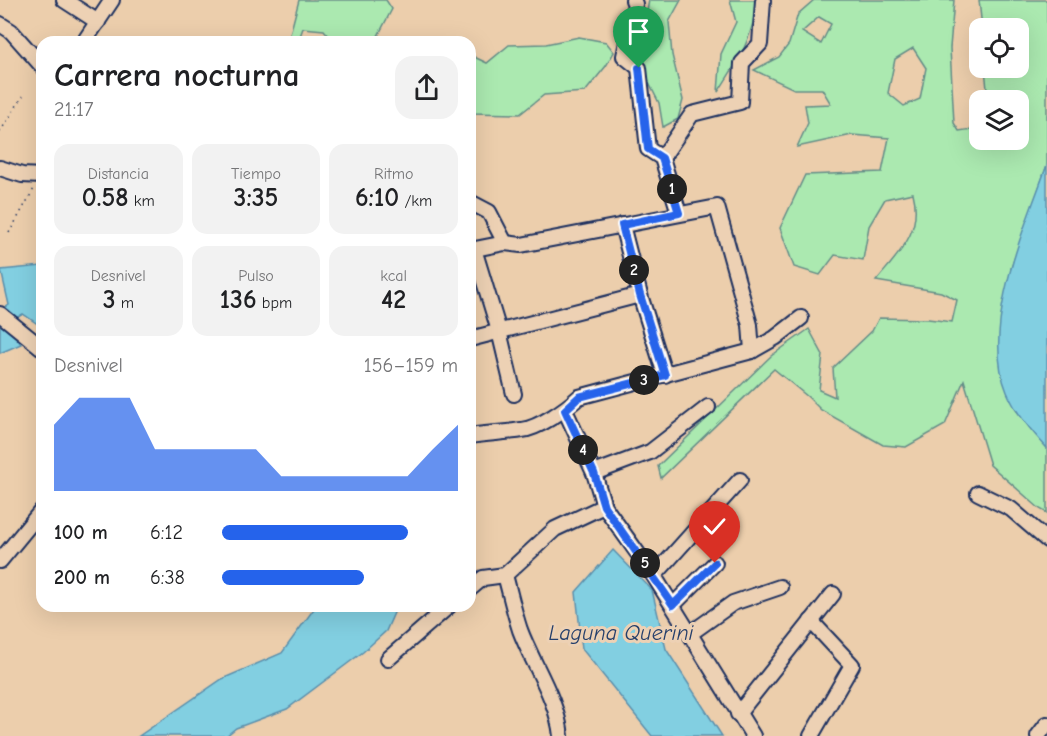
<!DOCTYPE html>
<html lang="es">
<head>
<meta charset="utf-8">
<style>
  body { margin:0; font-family:"Comic Neue",sans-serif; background:#f2f2f2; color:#202124; height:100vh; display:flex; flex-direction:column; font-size:22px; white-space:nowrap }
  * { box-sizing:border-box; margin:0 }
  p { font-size:20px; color:#757577 }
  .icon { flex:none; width:33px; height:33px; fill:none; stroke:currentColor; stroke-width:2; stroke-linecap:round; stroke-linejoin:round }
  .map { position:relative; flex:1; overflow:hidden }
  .details { position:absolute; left:36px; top:36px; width:440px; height:576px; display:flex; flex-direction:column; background:#fff; border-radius:18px; box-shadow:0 6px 24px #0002 }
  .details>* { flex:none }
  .controls { position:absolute; left:969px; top:18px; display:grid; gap:12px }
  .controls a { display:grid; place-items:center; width:60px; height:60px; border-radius:12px; background:#fff; box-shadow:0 6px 24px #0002; font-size:30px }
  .pin { position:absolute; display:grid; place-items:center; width:51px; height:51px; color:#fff; margin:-62px -26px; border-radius:50% 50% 50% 0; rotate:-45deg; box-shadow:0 0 6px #0007 }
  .pin .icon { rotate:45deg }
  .km { position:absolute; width:30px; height:30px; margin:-15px; border-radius:50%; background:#222; color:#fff; font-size:16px; line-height:30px; text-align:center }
  .round { display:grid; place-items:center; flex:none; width:63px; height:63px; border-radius:18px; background:#f2f2f2 }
  .summary { display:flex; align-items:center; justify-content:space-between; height:102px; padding:0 18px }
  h1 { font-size:33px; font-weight:700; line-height:45px }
  .figures { display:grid; grid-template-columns:repeat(3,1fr); gap:9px; height:102px; padding:6px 18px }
  .figures div { display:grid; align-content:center; border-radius:15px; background:#f2f2f2; text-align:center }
  .figures b { font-size:26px; font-weight:700 }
  .figures small { font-size:16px; font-weight:400 }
  .figures p { font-size:16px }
  .chart { height:168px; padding:12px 18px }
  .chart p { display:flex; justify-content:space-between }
  .chart svg { width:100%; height:108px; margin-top:6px; fill:#2563eb; opacity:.7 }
  ul { padding:0 18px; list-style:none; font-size:20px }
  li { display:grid; grid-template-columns:96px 72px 1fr; align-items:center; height:45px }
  li i { height:15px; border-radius:8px; background:#2563eb }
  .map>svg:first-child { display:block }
</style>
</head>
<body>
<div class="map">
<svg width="1047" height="736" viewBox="0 0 1047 736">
  <rect width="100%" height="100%" fill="#ecceac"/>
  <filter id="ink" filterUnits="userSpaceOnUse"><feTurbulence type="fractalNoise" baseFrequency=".0167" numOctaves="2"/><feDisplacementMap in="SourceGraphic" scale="12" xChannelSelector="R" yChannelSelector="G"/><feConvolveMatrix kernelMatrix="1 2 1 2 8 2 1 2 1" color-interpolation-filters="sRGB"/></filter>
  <g filter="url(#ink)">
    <g fill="#abe9b0" stroke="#638c87" stroke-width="1.5" fill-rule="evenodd">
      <path d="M299,0H386L392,9L378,36V42H334L324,30L303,28L298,42H288Z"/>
      <path d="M649,0H681L669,22L672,55L683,100L678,119L663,127L659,103L648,81L640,51Z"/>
      <path d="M730,0H756C755,36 737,63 718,92L721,54L736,22Z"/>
      <path d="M814,0H954L950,48L954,123L959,131L979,128L980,140H1018V100H988L985,68H1018V28H982L979,0H1047V165L1011,268L1016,410L1047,448V513L1040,509L990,465L964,380L945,425L906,447L883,445L821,410L808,397L774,369L661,478L658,466L771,356L809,329L823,355L819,390L835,397L833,368L872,331L879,318L928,319L952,322L957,300L941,292L876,281C899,253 923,232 913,193L885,199L869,226L863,260L835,255L820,275L794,267L780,228L805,175L882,172L889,138L852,135L797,147L808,123L805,105L831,104L822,89H794L754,70L779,57L789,44L798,14ZM819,17L831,24L821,44L802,32ZM913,48L926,68L920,99L904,106L888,93L895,59Z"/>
      <path d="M579,37L606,42L614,52L606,66L585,92L544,95L520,114L470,113V55L487,63L509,45L546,44Z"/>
    </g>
    <g fill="#82cfe1" stroke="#598fad" stroke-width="1.5">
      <path d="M1047,165V448C1032,432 1015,412 1007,392C980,327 1025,227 1047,165Z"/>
      <path d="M42,266V327L23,314L6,324L21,344L0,353V311L9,305L1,270Z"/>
      <path d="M613,550L652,590L666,649L722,736H652L582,649L576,592Z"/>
      <path d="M316,606H397L386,631L363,652L287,709L236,728L226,736H139L222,679L282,653Z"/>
    </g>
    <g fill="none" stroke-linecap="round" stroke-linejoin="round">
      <defs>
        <g id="minor">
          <path d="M64,0L98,22"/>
          <path d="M633,0L635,4L624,56L639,68L648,149L662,158L679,213"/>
          <path d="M0,24L11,31L42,66"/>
          <path d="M84,42L112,0"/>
          <path d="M662,158L692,114L740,102L742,63L760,44L763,0"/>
          <path d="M0,168L22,175L42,176"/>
          <path d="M470,202L489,212L505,243"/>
          <path d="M622,225L640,295L665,375"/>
          <path d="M474,249L499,331L514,394"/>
          <path d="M470,250L505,243L521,245L717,207L750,325L752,351L579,397C566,409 539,428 522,430C504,433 487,433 470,436"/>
          <path d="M0,314L42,348"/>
          <path d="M470,339L640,295"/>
          <path d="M752,351L775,338L801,318"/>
          <path d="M565,410L594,473L604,506L654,576L753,736"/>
          <path d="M594,473L650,452L708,407"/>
          <path d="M978,493L1011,509L1047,540"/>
          <path d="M0,561L42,510"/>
          <path d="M505,575C510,593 514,612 520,630C533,665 557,698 561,736"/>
          <path d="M654,576L740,480"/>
          <path d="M470,589L483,578L505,575L555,529L604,506"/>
          <path d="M673,605L715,563"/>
          <path d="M811,621L852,665L811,736"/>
          <path d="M691,633L733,603L780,587"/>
          <path d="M388,659L449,606"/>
          <path d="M738,714L833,594"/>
          <path d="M1038,736L1047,724"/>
        </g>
      </defs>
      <use href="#minor" stroke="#1b2f5e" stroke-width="18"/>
      <g stroke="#1b2f5e" stroke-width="1.5" stroke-dasharray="1.5 4.5" stroke-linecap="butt">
        <path d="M0,132L23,96"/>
        <path d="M9,233L35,187"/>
      </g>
      <use href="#minor" stroke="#edd1b4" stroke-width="14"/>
    </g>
  </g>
  <g fill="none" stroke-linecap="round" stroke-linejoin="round" filter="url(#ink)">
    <defs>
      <path id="route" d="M639,68L648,149L662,158L679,213L622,225L640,295L665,375L579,397L565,410L594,473L604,506L673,605L715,563"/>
    </defs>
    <use href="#route" stroke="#fff" stroke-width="12"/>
    <use href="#route" stroke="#2563eb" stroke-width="8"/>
  </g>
  <g text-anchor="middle" stroke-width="6" stroke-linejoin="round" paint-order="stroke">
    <g font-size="22" font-style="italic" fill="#253f6b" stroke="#edd1b4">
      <text x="621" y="640">Laguna Querini</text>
    </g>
  </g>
</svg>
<div class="controls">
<a><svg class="icon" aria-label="locate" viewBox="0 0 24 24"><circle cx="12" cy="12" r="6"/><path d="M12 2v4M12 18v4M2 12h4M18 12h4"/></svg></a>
<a><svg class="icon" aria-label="layers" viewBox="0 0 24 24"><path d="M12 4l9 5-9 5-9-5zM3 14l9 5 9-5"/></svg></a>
</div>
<div class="pin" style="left:639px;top:68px;background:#1e9e55"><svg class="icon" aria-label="arrive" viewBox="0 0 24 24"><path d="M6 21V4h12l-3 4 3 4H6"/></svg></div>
<div class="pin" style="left:715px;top:563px;background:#d93025"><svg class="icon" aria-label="check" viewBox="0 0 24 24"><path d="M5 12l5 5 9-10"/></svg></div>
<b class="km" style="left:672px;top:189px">1</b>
<b class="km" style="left:634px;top:270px">2</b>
<b class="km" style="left:644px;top:380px">3</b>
<b class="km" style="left:583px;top:450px">4</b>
<b class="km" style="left:645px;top:563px">5</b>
<section class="details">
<div class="summary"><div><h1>Carrera nocturna</h1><p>21:17</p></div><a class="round"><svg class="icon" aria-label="share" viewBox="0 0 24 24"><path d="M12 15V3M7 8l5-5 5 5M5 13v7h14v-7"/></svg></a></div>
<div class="figures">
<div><p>Distancia</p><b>0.58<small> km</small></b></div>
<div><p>Tiempo</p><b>3:35</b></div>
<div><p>Ritmo</p><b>6:10<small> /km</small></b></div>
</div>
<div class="figures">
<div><p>Desnivel</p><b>3<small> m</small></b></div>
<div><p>Pulso</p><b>136<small> bpm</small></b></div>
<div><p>kcal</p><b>42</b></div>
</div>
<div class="chart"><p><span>Desnivel</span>156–159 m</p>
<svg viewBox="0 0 160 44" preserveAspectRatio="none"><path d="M0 44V17L10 6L20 6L30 6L40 27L50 27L60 27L70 27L80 27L90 38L100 38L110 38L120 38L130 38L140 38L150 27L160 17V44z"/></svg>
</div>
<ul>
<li><b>100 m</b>6:12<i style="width:79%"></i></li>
<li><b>200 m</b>6:38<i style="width:60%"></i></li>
</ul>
</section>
</div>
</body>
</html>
